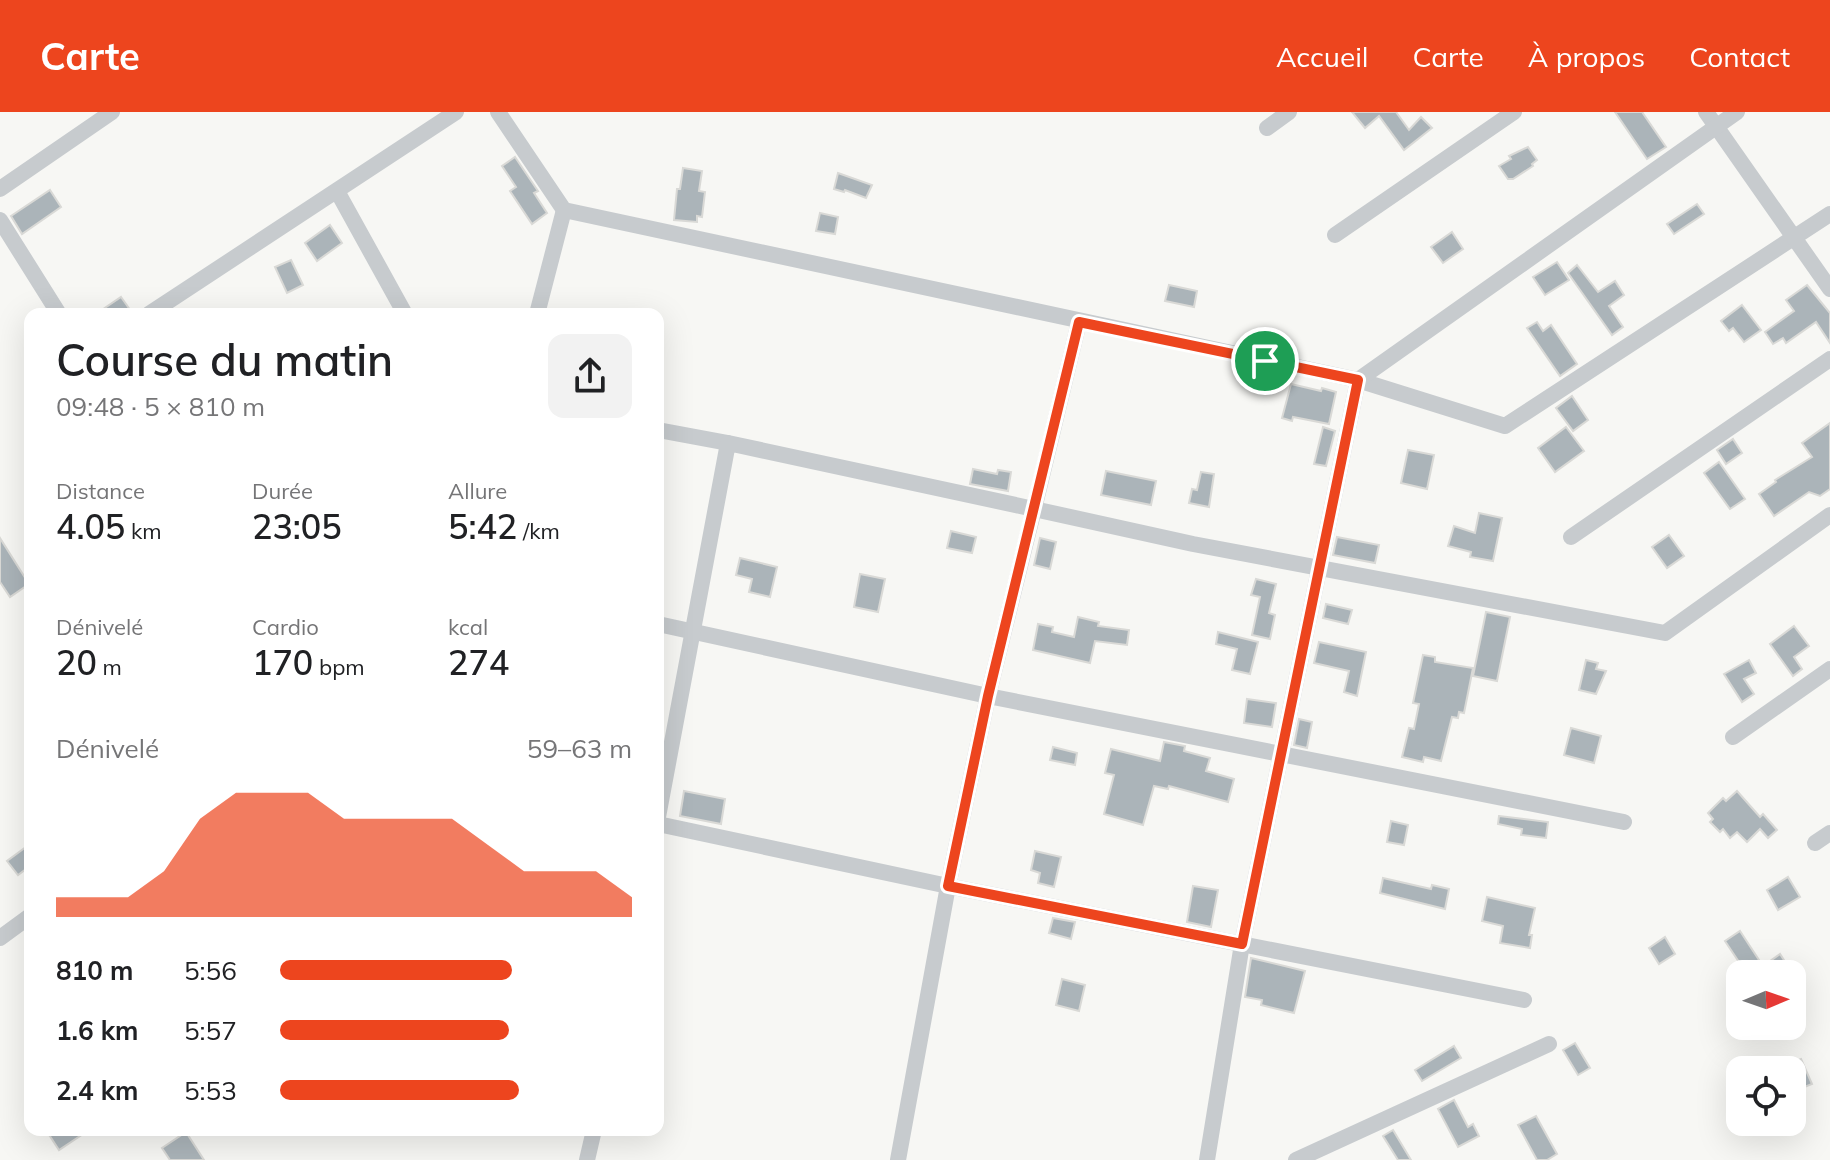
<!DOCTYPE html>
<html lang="fr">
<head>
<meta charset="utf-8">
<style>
  body { margin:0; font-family:Mulish,sans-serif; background:#f2f2f2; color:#202124; height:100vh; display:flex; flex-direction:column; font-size:30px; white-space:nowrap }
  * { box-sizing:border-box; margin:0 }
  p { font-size:26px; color:#757577 }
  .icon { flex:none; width:44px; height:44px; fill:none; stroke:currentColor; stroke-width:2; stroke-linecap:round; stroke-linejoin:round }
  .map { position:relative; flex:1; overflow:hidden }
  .drawer { position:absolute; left:24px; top:196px; width:640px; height:828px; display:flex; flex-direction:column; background:#fff; border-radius:16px; box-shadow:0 8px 32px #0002 }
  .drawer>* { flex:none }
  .needle { width:52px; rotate:88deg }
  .fabs { position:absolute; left:1726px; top:848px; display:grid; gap:16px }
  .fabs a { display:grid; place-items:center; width:80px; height:80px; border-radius:16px; background:#fff; box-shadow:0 8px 32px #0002; font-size:40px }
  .pin { position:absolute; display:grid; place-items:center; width:68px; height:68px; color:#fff; margin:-34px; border:4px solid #fff; border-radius:50%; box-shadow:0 2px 8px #0007 }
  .round { display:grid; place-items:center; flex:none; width:84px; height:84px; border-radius:16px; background:#f2f2f2 }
  .headline { display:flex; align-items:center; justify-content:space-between; height:136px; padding:0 32px }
  h1 { font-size:44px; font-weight:600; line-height:60px }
  .figures { display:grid; grid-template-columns:repeat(3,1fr); gap:12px; height:136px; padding:8px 32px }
  .figures div { display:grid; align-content:center }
  .figures b { font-size:34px; font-weight:600 }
  .figures small { font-size:22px; font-weight:400 }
  .figures p { font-size:22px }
  .chart { height:224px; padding:16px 32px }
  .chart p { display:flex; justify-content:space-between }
  .chart svg { width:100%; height:144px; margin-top:8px; fill:#ed451e; opacity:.7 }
  ul { padding:0 32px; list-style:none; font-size:26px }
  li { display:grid; grid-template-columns:128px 96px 1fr; align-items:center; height:60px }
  li i { height:20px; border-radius:10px; background:#ed451e }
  header { display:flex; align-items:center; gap:48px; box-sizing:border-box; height:112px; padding:0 40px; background:#ed451e; color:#fff }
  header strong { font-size:38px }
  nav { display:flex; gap:44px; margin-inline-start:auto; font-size:28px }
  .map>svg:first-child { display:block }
</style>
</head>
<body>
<header>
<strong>Carte</strong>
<nav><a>Accueil</a><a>Carte</a><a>À propos</a><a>Contact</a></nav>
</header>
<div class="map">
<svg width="1830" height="1048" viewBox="0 0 1830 1048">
  <rect width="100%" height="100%" fill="#f7f7f4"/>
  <g fill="#abb4b9" stroke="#d9d9d6" stroke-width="2">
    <path d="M1352,0H1396L1409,18L1421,5L1432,16L1404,38L1379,4L1365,16Z"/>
    <path d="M1615,0H1642L1666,35L1647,47Z"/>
    <path d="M1528,35L1537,48L1532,52L1533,54L1513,67H1508L1499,54L1511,47L1509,44Z"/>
    <path d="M515,45L538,79L534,81L547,101L532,112L510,79L516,75L502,54Z"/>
    <path d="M683,56L702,59L699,79L705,80L702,105L697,104V110L674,108L677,77H680Z"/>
    <path d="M838,61L872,73L866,86L845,78L844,80L834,77Z"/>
    <path d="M50,78L61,95L22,122L11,104Z"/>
    <path d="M1697,92L1704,102L1674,122L1667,112Z"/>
    <path d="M820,101L838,105L835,122L816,119Z"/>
    <path d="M330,113L342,131L317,149L305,131Z"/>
    <path d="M1452,120L1463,137L1443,151L1431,135Z"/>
    <path d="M291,148L303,173L287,181L275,155Z"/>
    <path d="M1557,150L1569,168L1545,183L1533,165Z"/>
    <path d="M1577,153L1598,180L1615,169L1624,183L1609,194L1623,215L1612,223L1568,161Z"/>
    <path d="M1169,173L1197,179L1194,195L1165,189Z"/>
    <path d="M1807,173L1830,201V231L1816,210L1786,231L1783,226L1773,232L1765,220L1794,199L1786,188Z"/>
    <path d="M121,185L133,202H96Z"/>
    <path d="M1742,193L1761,218L1744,230L1733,216L1729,219L1721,209Z"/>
    <path d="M1537,210L1543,219L1551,213L1577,252L1560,264L1527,216Z"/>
    <path d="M1291,272L1321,279L1322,276L1336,280L1329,312L1293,305L1292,309L1282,306Z"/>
    <path d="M1572,284L1588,308L1573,319L1556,296Z"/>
    <path d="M1830,311V377L1820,384L1809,380L1774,404L1759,382L1776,370L1775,368L1812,345L1802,331Z"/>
    <path d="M1323,315L1335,319L1326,354L1314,352Z"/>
    <path d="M1566,315L1584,339L1555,360L1538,336Z"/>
    <path d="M1733,327L1742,341L1726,352L1717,338Z"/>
    <path d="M1408,338L1434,343L1427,377L1401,371Z"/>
    <path d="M1719,350L1745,387L1730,397L1704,361Z"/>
    <path d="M973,357L997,362L998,358L1011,360L1008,379L970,372Z"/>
    <path d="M1106,359L1156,369L1151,393L1101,383Z"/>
    <path d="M1201,360L1214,362L1209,395L1189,391L1192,377L1197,378Z"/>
    <path d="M1479,401L1502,406L1493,449L1470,445L1471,440L1448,434L1454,414L1475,421Z"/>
    <path d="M951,419L976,425L972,441L947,436Z"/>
    <path d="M1669,423L1684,444L1667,456L1652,435Z"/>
    <path d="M1337,425L1379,433L1375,451L1333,443Z"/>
    <path d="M0,426L29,472L10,485L0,470Z"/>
    <path d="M1040,426L1056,430L1050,457L1034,453Z"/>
    <path d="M740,446L777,455L770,485L749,480L752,467L736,463Z"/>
    <path d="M860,462L885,467L878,500L854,495Z"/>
    <path d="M1256,467L1276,472L1269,501L1275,503L1270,527L1252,523L1260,485L1251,483Z"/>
    <path d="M1326,492L1352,498L1348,512L1323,506Z"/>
    <path d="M1486,500L1510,505L1497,569L1473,564Z"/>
    <path d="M1078,505L1099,510L1098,514L1129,518L1127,533L1095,529L1090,551L1033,538L1038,512L1053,515L1052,520L1074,525Z"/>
    <path d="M1794,514L1809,534L1794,545L1802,557L1793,564L1770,532Z"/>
    <path d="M1218,520L1258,530L1250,562L1232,558L1237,537L1216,532Z"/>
    <path d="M1319,530L1366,540L1357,584L1344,580L1349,559L1314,551Z"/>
    <path d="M1423,543L1435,545V550L1473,556L1464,601L1459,600L1458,606L1452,605L1441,649L1424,645L1423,650L1402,645L1409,616L1414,617L1419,592L1413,591Z"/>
    <path d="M1586,548L1598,551L1596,557L1606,559L1596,582L1579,578Z"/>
    <path d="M1749,548L1756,561L1744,567L1754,582L1742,590L1724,562Z"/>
    <path d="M1247,587L1276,591L1272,615L1244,611Z"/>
    <path d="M1299,607L1312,610L1307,636L1294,633Z"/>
    <path d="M1571,616L1601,624L1594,651L1564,643Z"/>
    <path d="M1164,630L1185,634L1184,639L1210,646L1206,659L1234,667L1228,690L1169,674L1168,677L1154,674L1143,713L1104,702L1114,663L1105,661L1111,637L1160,649Z"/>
    <path d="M1053,635L1077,641L1075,653L1050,648Z"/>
    <path d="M684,679L725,687L721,712L680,704Z"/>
    <path d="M1737,679L1760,705L1763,702L1777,718L1768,726L1760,717L1747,730L1737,720L1730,726L1723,717L1720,720L1710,710L1713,707L1708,701L1723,686L1726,689Z"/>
    <path d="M1499,704L1548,710L1546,726L1521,723L1522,717L1498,712Z"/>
    <path d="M1391,709L1408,713L1404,733L1387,730Z"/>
    <path d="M30,732V754L18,763L7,749Z"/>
    <path d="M1035,739L1061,745L1054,775L1038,771L1040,761L1031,758Z"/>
    <path d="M1788,765L1800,785L1778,798L1767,778Z"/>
    <path d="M1383,766L1431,777L1432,773L1449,777L1445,797L1380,781Z"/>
    <path d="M1193,774L1218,778L1211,815L1187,810Z"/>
    <path d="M1487,785L1535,796L1529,823H1532L1530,836L1500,831L1503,814L1482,809Z"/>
    <path d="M1053,806L1075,810L1071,827L1049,821Z"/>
    <path d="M1740,819L1763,854L1780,842L1793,862H1747L1725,829Z"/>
    <path d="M1665,825L1675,842L1659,852L1649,836Z"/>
    <path d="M1251,846L1305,859L1294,901L1261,893L1262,888L1245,885Z"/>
    <path d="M1062,867L1085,873L1079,899L1056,893Z"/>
    <path d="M1575,931L1590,956L1578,963L1563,938Z"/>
    <path d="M1454,934L1461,946L1422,969L1415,958Z"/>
    <path d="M1801,947L1812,972L1792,980V958L1789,952Z"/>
    <path d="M1454,988L1468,1015L1473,1012L1479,1024L1458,1035L1438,997Z"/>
    <path d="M1536,1004L1557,1042L1547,1048H1537L1518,1013Z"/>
    <path d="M46,1018H89L59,1038Z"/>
    <path d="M1393,1018L1411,1048H1398L1383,1024Z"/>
    <path d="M186,1020L204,1048H170L162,1036Z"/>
  </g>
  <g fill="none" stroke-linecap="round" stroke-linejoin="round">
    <g stroke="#c7cbce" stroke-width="16">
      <path d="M498,0L564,98L1358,268L1505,314L1830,102"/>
      <path d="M1706,0L1830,177"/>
      <path d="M1267,16L1289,0"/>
      <path d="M0,77L112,0"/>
      <path d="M337,79L405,202"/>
      <path d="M0,108L59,202"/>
      <path d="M1335,123L1514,0"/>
      <path d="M149,202L456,0"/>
      <path d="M537,202L564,98"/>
      <path d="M1079,210L1034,397L1193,432L1665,521L1830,403"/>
      <path d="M658,318L728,331"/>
      <path d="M1571,425L1830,247"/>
      <path d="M658,512L988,584L1624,710"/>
      <path d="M1733,625L1830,557"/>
      <path d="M658,705L728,331L1034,397L988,584L948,774L898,1048"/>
      <path d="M658,712L948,774L1524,888"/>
      <path d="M1815,731L1830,721"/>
      <path d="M0,826L30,804"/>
      <path d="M587,1048L594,1018"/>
      <path d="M1207,1048L1242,832L1358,268L1737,0"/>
      <path d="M1296,1048L1549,932"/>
    </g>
  </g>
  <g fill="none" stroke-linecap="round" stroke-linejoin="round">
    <defs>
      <path id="route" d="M1079,210L1358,268L1242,832L948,774L988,584Z"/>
    </defs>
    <use href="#route" stroke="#fff" stroke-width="16"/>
    <use href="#route" stroke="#ed451e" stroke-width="10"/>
  </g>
</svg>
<div class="fabs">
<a><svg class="needle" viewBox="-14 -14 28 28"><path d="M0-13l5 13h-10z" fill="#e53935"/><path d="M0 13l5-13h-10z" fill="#757577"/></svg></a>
<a><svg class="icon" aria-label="locate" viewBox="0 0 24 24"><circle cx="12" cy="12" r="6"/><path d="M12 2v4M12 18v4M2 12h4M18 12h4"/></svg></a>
</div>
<div class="pin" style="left:1265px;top:249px;background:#1e9e55"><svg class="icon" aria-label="arrive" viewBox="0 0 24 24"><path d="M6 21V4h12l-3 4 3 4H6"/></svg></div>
<section class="drawer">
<div class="headline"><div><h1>Course du matin</h1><p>09:48 · 5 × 810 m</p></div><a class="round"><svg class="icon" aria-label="share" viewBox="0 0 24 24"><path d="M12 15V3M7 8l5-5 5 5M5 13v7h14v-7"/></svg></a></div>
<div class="figures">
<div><p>Distance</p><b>4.05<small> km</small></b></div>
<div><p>Durée</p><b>23:05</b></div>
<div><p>Allure</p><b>5:42<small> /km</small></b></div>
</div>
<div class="figures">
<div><p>Dénivelé</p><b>20<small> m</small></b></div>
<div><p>Cardio</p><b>170<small> bpm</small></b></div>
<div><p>kcal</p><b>274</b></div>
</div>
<div class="chart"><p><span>Dénivelé</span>59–63 m</p>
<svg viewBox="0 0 160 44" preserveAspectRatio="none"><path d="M0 44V38L10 38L20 38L30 30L40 14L50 6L60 6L70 6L80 14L90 14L100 14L110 14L120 22L130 30L140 30L150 30L160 38V44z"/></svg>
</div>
<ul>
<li><b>810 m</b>5:56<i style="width:66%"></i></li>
<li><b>1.6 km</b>5:57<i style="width:65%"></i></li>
<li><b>2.4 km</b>5:53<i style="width:68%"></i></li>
</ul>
</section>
</div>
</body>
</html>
